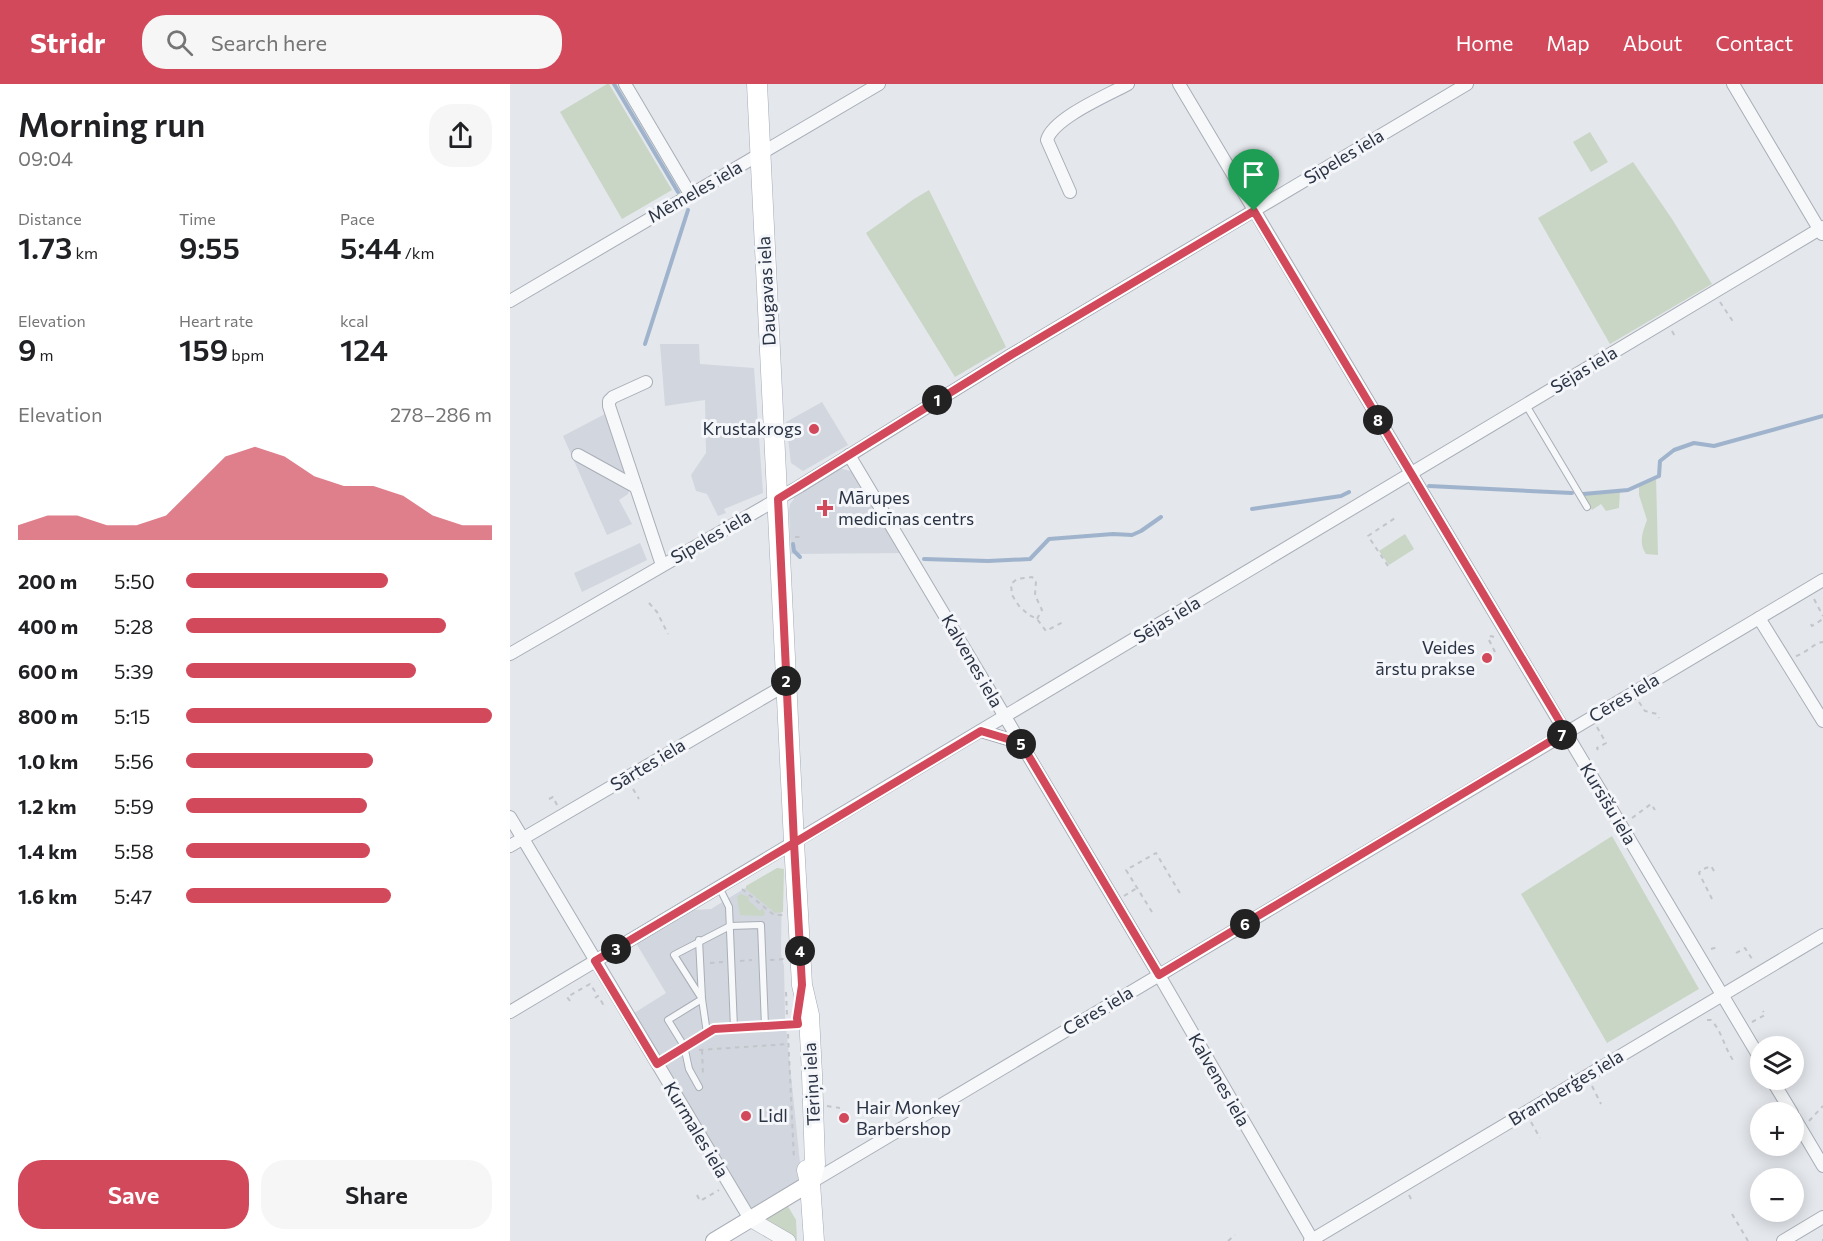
<!DOCTYPE html>
<html lang="en">
<head>
<meta charset="utf-8">
<style>
  body { margin:0; font-family:Commissioner,sans-serif; background:#f6f6f6; color:#202124; height:100vh; display:flex; flex-direction:column; font-size:22px; white-space:nowrap }
  * { box-sizing:border-box; margin:0 }
  p { font-size:20px; color:#757577 }
  .icon { flex:none; width:33px; height:33px; fill:none; stroke:currentColor; stroke-width:2; stroke-linecap:round; stroke-linejoin:round }
  .map { position:relative; flex:1; overflow:hidden }
  .details { display:flex; flex-direction:column; background:#fff; width:510px }
  .details>* { flex:none }
  .controls { position:absolute; left:1240px; top:952px; display:grid; gap:12px }
  .controls a { display:grid; place-items:center; width:54px; height:54px; border-radius:50%; background:#fff; box-shadow:0 3px 15px #0003; font-size:30px }
  .pin { position:absolute; display:grid; place-items:center; width:51px; height:51px; color:#fff; margin:-62px -26px; border-radius:50% 50% 50% 0; rotate:-45deg; box-shadow:0 0 6px #0007 }
  .pin .icon { rotate:45deg }
  .km { position:absolute; width:30px; height:30px; margin:-15px; border-radius:50%; background:#222; color:#fff; font-size:16px; line-height:30px; text-align:center }
  .round { display:grid; place-items:center; flex:none; width:63px; height:63px; border-radius:24px; background:#f6f6f6 }
  .headline { display:flex; align-items:center; justify-content:space-between; height:102px; padding:0 18px }
  h1 { font-size:33px; font-weight:600; line-height:45px }
  .stats { display:grid; grid-template-columns:repeat(3,1fr); gap:9px; height:102px; padding:6px 18px }
  .stats div { display:grid; align-content:center }
  .stats b { font-size:30px; font-weight:600 }
  .stats small { font-size:16px; font-weight:400 }
  .stats p { font-size:16px }
  .chart { height:168px; padding:12px 18px }
  .chart p { display:flex; justify-content:space-between }
  .chart svg { width:100%; height:108px; margin-top:6px; fill:#d1495b; opacity:.7 }
  .button { display:flex; gap:12px; margin-top:auto; padding:12px 18px }
  .button a { flex:1; height:69px; border-radius:24px; background:#d1495b; color:#fff; font-size:24px; font-weight:600; line-height:69px; text-align:center }
  .button a+a { background:#f6f6f6; color:#202124 }
  ul { padding:0 18px; list-style:none; font-size:20px }
  li { display:grid; grid-template-columns:96px 72px 1fr; align-items:center; height:45px }
  li i { height:15px; border-radius:8px; background:#d1495b }
  header { display:flex; align-items:center; gap:36px; box-sizing:border-box; height:84px; padding:0 30px; background:#d1495b; color:#fff }
  header strong { font-size:28px }
  nav { display:flex; gap:33px; margin-inline-start:auto; font-size:21px }
  .search { width:420px; height:54px; background:#f6f6f6; display:flex; align-items:center; gap:15px; box-sizing:border-box; padding:0 21px; border-radius:24px; color:#757577; font-size:22px }
  main { display:flex; flex:1; min-height:0 }
  .map>svg:first-child { display:block }
</style>
</head>
<body>
<header>
<strong>Stridr</strong>
<div class="search"><svg class="icon" aria-label="search" viewBox="0 0 24 24"><circle cx="10" cy="10" r="6"/><path d="M15 15l6 6"/></svg>Search here</div>
<nav><a>Home</a><a>Map</a><a>About</a><a>Contact</a></nav>
</header>
<main>
<section class="details">
<div class="headline"><div><h1>Morning run</h1><p>09:04</p></div><a class="round"><svg class="icon" aria-label="share" viewBox="0 0 24 24"><path d="M12 15V3M7 8l5-5 5 5M5 13v7h14v-7"/></svg></a></div>
<div class="stats">
<div><p>Distance</p><b>1.73<small> km</small></b></div>
<div><p>Time</p><b>9:55</b></div>
<div><p>Pace</p><b>5:44<small> /km</small></b></div>
</div>
<div class="stats">
<div><p>Elevation</p><b>9<small> m</small></b></div>
<div><p>Heart rate</p><b>159<small> bpm</small></b></div>
<div><p>kcal</p><b>124</b></div>
</div>
<div class="chart"><p><span>Elevation</span>278–286 m</p>
<svg viewBox="0 0 160 44" preserveAspectRatio="none"><path d="M0 44V38L10 34L20 34L30 38L40 38L50 34L60 22L70 10L80 6L90 10L100 18L110 22L120 22L130 26L140 34L150 38L160 38V44z"/></svg>
</div>
<ul>
<li><b>200 m</b>5:50<i style="width:66%"></i></li>
<li><b>400 m</b>5:28<i style="width:85%"></i></li>
<li><b>600 m</b>5:39<i style="width:75%"></i></li>
<li><b>800 m</b>5:15<i style="width:100%"></i></li>
<li><b>1.0 km</b>5:56<i style="width:61%"></i></li>
<li><b>1.2 km</b>5:59<i style="width:59%"></i></li>
<li><b>1.4 km</b>5:58<i style="width:60%"></i></li>
<li><b>1.6 km</b>5:47<i style="width:67%"></i></li>
</ul>
<div class="button"><a>Save</a><a>Share</a></div>
</section>
<div class="map">
<svg width="1313" height="1157" viewBox="0 0 1313 1157">
  <rect width="100%" height="100%" fill="#e4e7ec"/>
  <g fill="#d2d6de">
    <path d="M150,260H189L190,280L244,284L253,409L214,425L216,429L208,432L197,410L186,407L181,391L196,369L195,316L155,322Z"/>
    <path d="M312,318L338,361L293,387L281,379L276,338Z"/>
    <path d="M95,330L103,339L123,395L118,410L109,416L122,440L97,451L53,352Z"/>
    <path d="M329,384L344,388L394,469L281,470L279,426L280,420L284,415L283,412Z"/>
    <path d="M130,459L137,476L72,508L64,489Z"/>
    <path d="M268,784L272,786L271,870L274,882L275,933L291,1089L286,1099L245,1125H239L121,931L156,909L126,859L182,826L201,825Z"/>
  </g>
  <g fill="#c9d6c5">
    <path d="M97,0H99L162,106L112,135L50,28Z"/>
    <path d="M1080,48L1098,78L1081,88L1063,58Z"/>
    <path d="M1123,78L1162,135L1202,200L1100,260L1028,134Z"/>
    <path d="M419,106L496,263L445,293L356,149L404,115Z"/>
    <path d="M1146,393L1148,471L1136,470C1128,459 1133,447 1137,436L1129,411V401Z"/>
    <path d="M1110,406L1109,424L1096,427L1091,420L1082,426L1073,410Z"/>
    <path d="M895,450L904,465L879,481L869,467Z"/>
    <path d="M1102,752L1189,905L1097,959L1011,810Z"/>
    <path d="M267,784L274,785L273,828L265,829L236,805V802Z"/>
    <path d="M230,810L239,813L238,816L250,827L253,824L255,830L253,832L230,831L227,813Z"/>
    <path d="M276,1119L286,1136L287,1157L256,1135Z"/>
  </g>
  <g fill="none" stroke-linecap="round" stroke-linejoin="round">
    <g stroke="#9fb4cc" stroke-width="4">
      <path d="M104,0L168,108"/>
      <path d="M135,260L178,126"/>
      <path d="M919,402L1062,409"/>
      <path d="M1073,410L1118,406L1149,392L1150,377L1164,366L1184,359L1204,362L1313,332"/>
      <path d="M742,425L831,412L839,408"/>
      <path d="M283,460L284,467L290,473"/>
      <path d="M414,475L478,477L520,475L539,455L603,450L622,451L631,447L651,433"/>
    </g>
    <defs>
      <g id="service">
        <path d="M1016,321L1077,423"/>
        <path d="M209,803L219,823L224,944"/>
        <path d="M189,856L192,915L197,949"/>
        <path d="M147,979L204,945L288,940"/>
        <path d="M189,1003L179,985L174,962L158,936L192,915L164,871L220,842L251,841L255,942"/>
      </g>
      <g id="minor">
        <path d="M115,0L180,110"/>
        <path d="M669,0C862,326 1058,650 1251,976"/>
        <path d="M1223,0L1312,150"/>
        <path d="M560,108L537,56C543,34 598,11 618,0"/>
        <path d="M0,217L369,0"/>
        <path d="M136,298L103,313L99,317V322L152,481"/>
        <path d="M68,371L126,403"/>
        <path d="M339,371L649,891L803,1157"/>
        <path d="M1249,534L1313,637"/>
        <path d="M0,570L290,402L501,271L957,0"/>
        <path d="M471,647L511,659"/>
        <path d="M0,733L240,1135"/>
        <path d="M0,762L277,600"/>
        <path d="M0,928L1313,143"/>
        <path d="M1262,996L1282,1029"/>
        <path d="M1284,1033L1313,1082"/>
        <path d="M300,1099L1313,496"/>
        <path d="M800,1157L1313,851"/>
        <path d="M1273,1157L1313,1133"/>
      </g>
      <path id="tertiary" d="M240,1135L278,1157"/>
      <path id="secondary" d="M204,1157L300,1099"/>
      <g id="primary">
        <path d="M247,0L284,758L292,901L299,931L302,990L305,1080L300,1099"/>
        <path d="M297,1086L300,1099L304,1157"/>
      </g>
    </defs>
    <use href="#service" stroke="#a9aeb7" stroke-width="8"/>
    <use href="#minor" stroke="#a9aeb7" stroke-width="14"/>
    <use href="#tertiary" stroke="#a9aeb7" stroke-width="16"/>
    <use href="#secondary" stroke="#a9aeb7" stroke-width="18"/>
    <use href="#primary" stroke="#a3abb8" stroke-width="21"/>
    <g stroke="#c2c5cb" stroke-width="2" stroke-dasharray="4.5 4.5" stroke-linecap="butt">
      <path d="M1210,218L1222,236L1220,237"/>
      <path d="M1162,247L1166,254"/>
      <path d="M285,453H291"/>
      <path d="M878,482L858,452L885,434"/>
      <path d="M1304,515L1313,532"/>
      <path d="M139,519L147,528L158,550"/>
      <path d="M527,535L532,526L525,511L526,497L522,493L507,495L501,500L502,511L509,522L519,531L527,535L536,547L553,538"/>
      <path d="M1301,540L1302,542L1313,535"/>
      <path d="M984,553L981,552L978,554L985,568"/>
      <path d="M1286,572C1296,569 1304,559 1313,558"/>
      <path d="M1129,618L1135,627L1147,630L1149,634"/>
      <path d="M1087,643L1096,659L1087,664L1088,666"/>
      <path d="M123,705L129,715"/>
      <path d="M39,715L43,713L47,721"/>
      <path d="M1122,734L1141,720L1145,726"/>
      <path d="M232,805L264,831H274"/>
      <path d="M614,812L627,804"/>
      <path d="M1202,815L1189,789L1191,786L1201,782L1204,787"/>
      <path d="M642,828L616,786L646,769L671,811"/>
      <path d="M1201,865L1208,863"/>
      <path d="M1226,869L1235,864L1244,878"/>
      <path d="M260,876L275,875"/>
      <path d="M230,877L242,876"/>
      <path d="M200,879L213,878"/>
      <path d="M276,908L277,932"/>
      <path d="M85,914L88,912L93,920L96,918"/>
      <path d="M60,917L57,913L80,900L88,912"/>
      <path d="M1197,936H1201C1212,947 1214,963 1223,976"/>
      <path d="M1242,938L1255,931L1253,927"/>
      <path d="M278,950L284,1076"/>
      <path d="M1273,963V961"/>
      <path d="M189,966L279,960"/>
      <path d="M192,966L193,990"/>
      <path d="M1082,1002L1091,1020"/>
      <path d="M317,1022L330,1024"/>
      <path d="M1299,1037L1313,1022"/>
      <path d="M1021,1038L1030,1054"/>
      <path d="M187,1111L190,1117L209,1106"/>
      <path d="M899,1111L902,1117"/>
      <path d="M1222,1130L1238,1157"/>
      <path d="M718,1157L725,1151"/>
      <path d="M1313,1157V1155"/>
    </g>
    <use href="#service" stroke="#f7f8fa" stroke-width="6"/>
    <use href="#minor" stroke="#f7f8fa" stroke-width="12"/>
    <use href="#tertiary" stroke="#f7f8fa" stroke-width="15"/>
    <use href="#secondary" stroke="#fff" stroke-width="16"/>
    <use href="#primary" stroke="#fff" stroke-width="20"/>
  </g>
  <g fill="none" stroke-linecap="round" stroke-linejoin="round">
    <defs>
      <path id="route" d="M744,127L501,271L268,415L284,759L85,877L147,980L204,945L288,940L287,934L292,901L284,759L471,647L511,659L649,891L1056,648C953,474 847,301 744,127"/>
    </defs>
    <use href="#route" stroke="#fff" stroke-width="12"/>
    <use href="#route" stroke="#d1495b" stroke-width="8"/>
  </g>
  <g fill="#d1495b" stroke="#f4f6f9" stroke-width="2">
    <circle cx="304" cy="345" r="6"/>
    <path d="M312 415h6v6h6v6h-6v6h-6v-6h-6v-6h6z"/>
    <circle cx="977" cy="574" r="6"/>
    <circle cx="236" cy="1032" r="6"/>
    <circle cx="334" cy="1034" r="6"/>
  </g>
  <g text-anchor="middle" stroke-width="6" stroke-linejoin="round" paint-order="stroke">
    <g font-size="18" fill="#2b3445" stroke="#f4f6f9">
      <text transform="translate(834 73) rotate(-31)" y="6">Sīpeles iela</text>
      <text transform="translate(185 108) rotate(-30)" y="6">Mēmeles iela</text>
      <text transform="translate(257 207) rotate(-93)" y="6">Daugavas iela</text>
      <text transform="translate(1074 286) rotate(-31)" y="6">Sējas iela</text>
      <text transform="translate(201 453) rotate(-30)" y="6">Sīpeles iela</text>
      <text transform="translate(657 536) rotate(-31)" y="6">Sējas iela</text>
      <text transform="translate(462 577) rotate(60)" y="6">Kalvenes iela</text>
      <text transform="translate(1114 614) rotate(-31)" y="6">Cēres iela</text>
      <text transform="translate(138 681) rotate(-31)" y="6">Sārtes iela</text>
      <text transform="translate(1098 720) rotate(59)" y="6">Kursīšu iela</text>
      <text transform="translate(588 927) rotate(-31)" y="6">Cēres iela</text>
      <text transform="translate(709 996) rotate(60)" y="6">Kalvenes iela</text>
      <text transform="translate(302 1000) rotate(-93)" y="6">Tēriņu iela</text>
      <text transform="translate(1056 1004) rotate(-31)" y="6">Bramberģes iela</text>
      <text transform="translate(186 1046) rotate(59)" y="6">Kurmales iela</text>
    </g>
    <g font-size="18" fill="#2b3445" stroke="#f4f6f9" text-anchor="start">
      <text x="292" y="351" text-anchor="end">Krustakrogs</text>
      <text x="328" y="420">Mārupes<tspan x="328" dy="21">medicīnas centrs</tspan></text>
      <text x="965" y="570" text-anchor="end">Veides<tspan x="965" dy="21">ārstu prakse</tspan></text>
      <text x="346" y="1030">Hair Monkey<tspan x="346" dy="21">Barbershop</tspan></text>
      <text x="248" y="1038">Lidl</text>
    </g>
  </g>
</svg>
<div class="controls">
<a><svg class="icon" aria-label="layers" viewBox="0 0 24 24"><path d="M12 4l9 5-9 5-9-5zM3 14l9 5 9-5"/></svg></a>
<a>+</a>
<a>−</a>
</div>
<div class="pin" style="left:744px;top:127px;background:#1e9e55"><svg class="icon" aria-label="arrive" viewBox="0 0 24 24"><path d="M6 21V4h12l-3 4 3 4H6"/></svg></div>
<b class="km" style="left:427px;top:316px">1</b>
<b class="km" style="left:276px;top:597px">2</b>
<b class="km" style="left:106px;top:865px">3</b>
<b class="km" style="left:290px;top:867px">4</b>
<b class="km" style="left:511px;top:660px">5</b>
<b class="km" style="left:735px;top:840px">6</b>
<b class="km" style="left:1052px;top:651px">7</b>
<b class="km" style="left:868px;top:336px">8</b>
</div>
</main>
</body>
</html>
